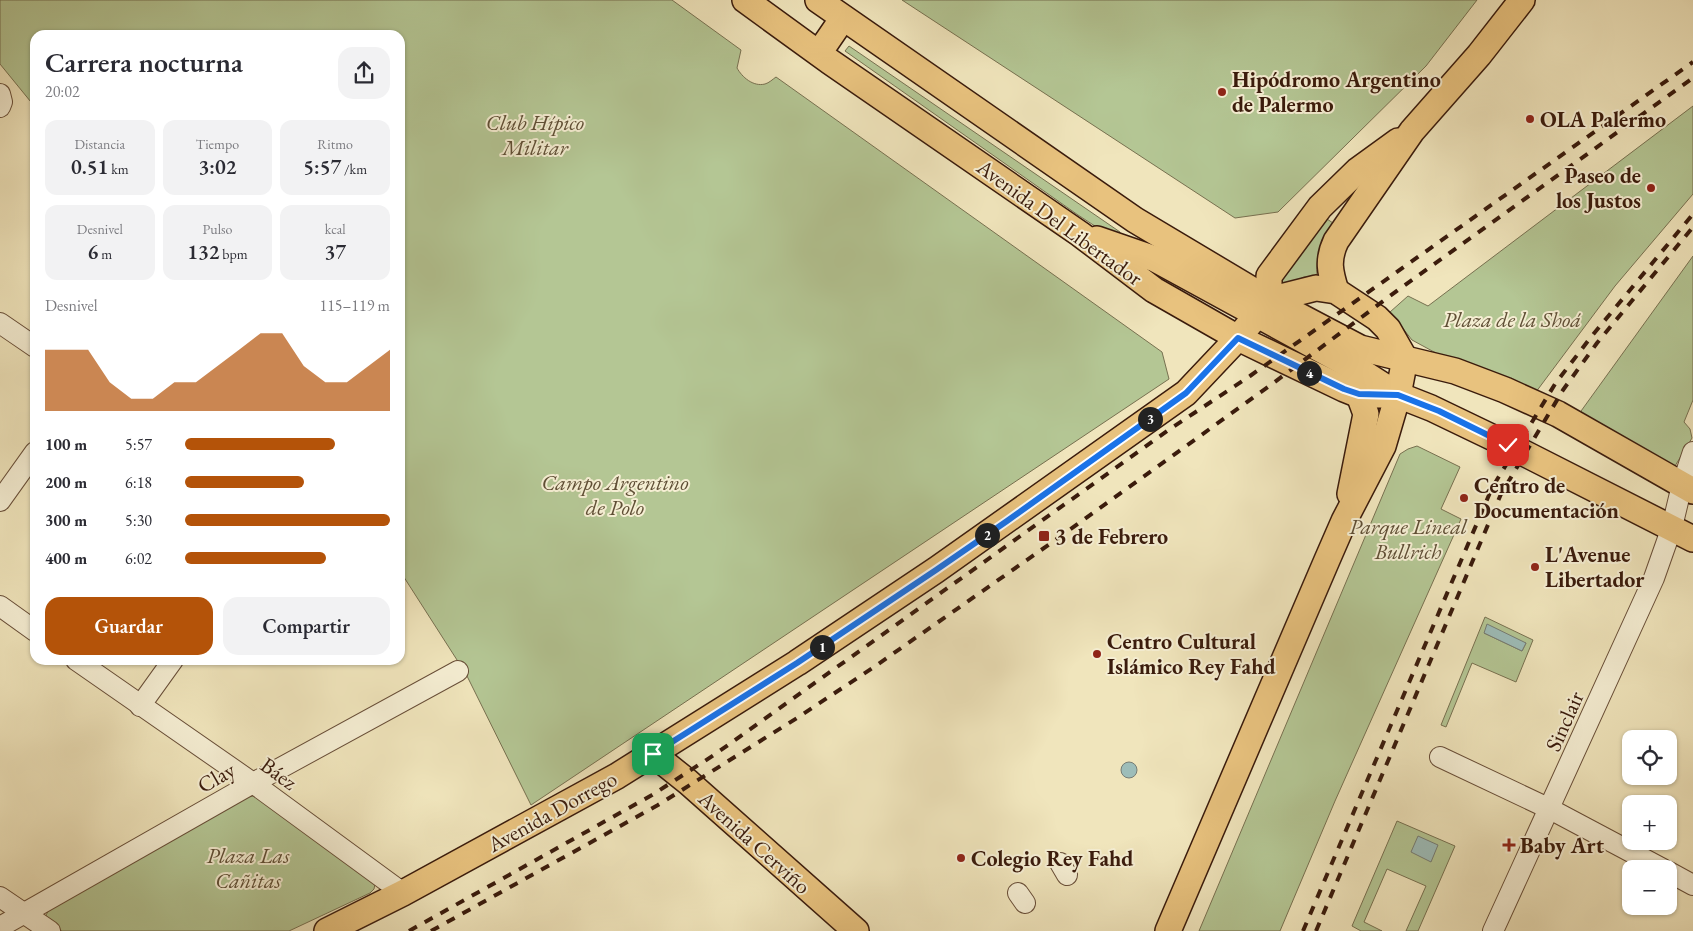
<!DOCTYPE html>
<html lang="es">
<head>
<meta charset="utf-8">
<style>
  body { margin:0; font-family:"EB Garamond",serif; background:#f2f2f3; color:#2b2b33; height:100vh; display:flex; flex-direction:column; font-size:19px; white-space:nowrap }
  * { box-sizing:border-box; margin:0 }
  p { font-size:16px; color:#7c7c81 }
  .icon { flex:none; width:28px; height:28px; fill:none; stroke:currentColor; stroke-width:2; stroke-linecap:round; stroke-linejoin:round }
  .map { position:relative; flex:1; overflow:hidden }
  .panel { position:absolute; left:30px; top:30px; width:375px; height:635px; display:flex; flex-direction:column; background:#fff; border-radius:15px; box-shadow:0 1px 4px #0004 }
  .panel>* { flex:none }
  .tools { position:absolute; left:1622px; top:730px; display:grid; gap:10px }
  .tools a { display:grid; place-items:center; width:55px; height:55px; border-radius:10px; background:#fff; box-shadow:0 1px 4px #0004; font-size:25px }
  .pin { position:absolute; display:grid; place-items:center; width:42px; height:42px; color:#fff; margin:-21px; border-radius:10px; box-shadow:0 2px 8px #0006 }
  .km { position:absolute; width:25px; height:25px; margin:-12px; border-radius:50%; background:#222; color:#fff; font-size:14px; line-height:25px; text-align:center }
  .round { display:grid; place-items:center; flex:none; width:52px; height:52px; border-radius:15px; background:#f2f2f3 }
  .summary { display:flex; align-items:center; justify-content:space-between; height:85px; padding:0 15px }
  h1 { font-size:28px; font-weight:600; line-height:38px }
  .figures { display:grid; grid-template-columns:repeat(3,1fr); gap:8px; height:85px; padding:5px 15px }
  .figures div { display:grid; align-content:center; border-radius:12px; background:#f2f2f3; text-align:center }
  .figures b { font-size:21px; font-weight:600 }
  .figures small { font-size:14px; font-weight:400 }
  .figures p { font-size:14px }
  .chart { height:140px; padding:10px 15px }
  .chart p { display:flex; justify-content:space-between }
  .chart svg { width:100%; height:90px; margin-top:5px; fill:#b45309; opacity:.7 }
  .primary-button { display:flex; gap:10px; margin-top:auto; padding:10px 15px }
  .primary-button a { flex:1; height:58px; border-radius:15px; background:#b45309; color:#fff; font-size:20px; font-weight:600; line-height:58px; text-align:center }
  .primary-button a+a { background:#f2f2f3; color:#2b2b33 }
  ul { padding:0 15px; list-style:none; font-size:16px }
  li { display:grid; grid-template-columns:80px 60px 1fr; align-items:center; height:38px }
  li i { height:12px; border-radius:6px; background:#b45309 }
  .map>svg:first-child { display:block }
</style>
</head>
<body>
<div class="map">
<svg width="1693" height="931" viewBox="0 0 1693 931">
  <rect width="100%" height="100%" fill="#f0e5bc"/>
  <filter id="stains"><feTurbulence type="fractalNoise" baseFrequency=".004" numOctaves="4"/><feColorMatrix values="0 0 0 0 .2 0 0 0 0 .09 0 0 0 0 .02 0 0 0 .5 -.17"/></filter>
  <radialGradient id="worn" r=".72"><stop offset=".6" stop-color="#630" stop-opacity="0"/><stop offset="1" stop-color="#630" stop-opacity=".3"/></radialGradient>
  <g fill="#b4c694" stroke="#777050" fill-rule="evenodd">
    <path d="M0,0H672L741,50L737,68C742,77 753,87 765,84C769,83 773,79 776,77L1162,352L1169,379L531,805L466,674L400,571V35H35V107L0,64Z"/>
    <path d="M902,0H1477L1426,66L1278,212L1235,218Z"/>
    <path d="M849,46L1120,232L1119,236L1098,228L1078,215L845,51Z"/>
    <path d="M1693,106V194L1615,286L1533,396L1458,365L1412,340L1390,312L1408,296L1428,306Z"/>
    <path d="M1327,219L1333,223C1322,241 1315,256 1317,277H1304L1287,285L1277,282L1290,261Z"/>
    <path d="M1693,256V400L1684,422L1690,429L1692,438L1675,466L1667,468L1576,418Z"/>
    <path d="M1417,446L1460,467L1441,509L1461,519L1335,801L1280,931H1199L1400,454L1408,449Z"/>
    <path d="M1485,617L1533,640L1516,682L1472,663L1446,727L1441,725ZM1484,633L1525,643H1526L1522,651Z"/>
    <path d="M253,796L261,800L375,884L374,889L370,893L289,931H62L47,921L46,915L49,910L244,798Z"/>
    <path d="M1397,821L1455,846L1418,931H1406L1426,886L1387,869L1364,922L1382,931H1361L1352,926Z"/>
  </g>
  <g fill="#9dbdb9" stroke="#757c74">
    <path d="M1487,624L1526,643L1522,651L1484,633Z"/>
    <circle cx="1129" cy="770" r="8"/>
    <path d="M1418,836L1438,845L1431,862L1411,852Z"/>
  </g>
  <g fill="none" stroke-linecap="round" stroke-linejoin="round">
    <defs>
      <g id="minor">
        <path d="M0,94L2,102L0,107"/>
        <path d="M0,323L35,347"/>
        <path d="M0,501L35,452"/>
        <path d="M0,606L35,631"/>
        <path d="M76,660L253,783L403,893"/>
        <path d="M140,706L173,660"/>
        <path d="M1440,757L1550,809L1663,869"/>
        <path d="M1060,863L1067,875"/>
        <path d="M1669,872L1693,885"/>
        <path d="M1018,893L1025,903"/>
        <path d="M0,897L50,931"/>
        <path d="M0,927L253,783L458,671"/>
        <path d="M1493,931L1654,578L1672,527L1682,485L1693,452"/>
      </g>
      <g id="major">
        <path d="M745,0L829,61L1080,234L1154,290L1238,338L1344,389L1359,395H1398L1431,408L1508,445L1693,539"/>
        <path d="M818,0L1135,220L1269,300L1360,348L1455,371L1505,390L1558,414L1693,491"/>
        <path d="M819,53L843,18"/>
        <path d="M1097,239L1155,259L1362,372L1398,395"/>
        <path d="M1336,291C1330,272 1327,260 1336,241L1412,131L1479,55L1522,0"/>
        <path d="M1269,300V276L1320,207L1358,170L1398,141"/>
        <path d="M1350,494L1366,414L1359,395"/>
        <path d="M653,754L688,782L856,931"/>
        <path d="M327,931L403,893L617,776L797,663L936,570L1186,393L1238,338L1269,300L1316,288L1336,291L1377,318L1388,329L1405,359L1398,395L1383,446L1344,521L1327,560L1168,931"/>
      </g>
    </defs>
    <use href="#minor" stroke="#684e38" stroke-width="22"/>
    <use href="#major" stroke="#3a1b0c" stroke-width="28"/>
    <use href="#minor" stroke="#f5eed3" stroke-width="20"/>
    <use href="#major" stroke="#e8c27e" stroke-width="25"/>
    <g stroke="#3a1b0c" stroke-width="4" stroke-dasharray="9 9" stroke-linecap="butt">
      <path d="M409,931L652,795L714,755L1170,429L1250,376L1693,62"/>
      <path d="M431,931L658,805L797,718L874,667L1054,541L1268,387L1398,290L1693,78"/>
      <path d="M1303,931L1492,488L1555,384L1591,337L1693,214"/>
      <path d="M1316,931L1501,494L1563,390L1597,343L1693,227"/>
    </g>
  </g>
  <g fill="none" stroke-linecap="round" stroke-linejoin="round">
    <defs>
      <path id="route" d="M653,754L797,663L936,570L1007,521L1186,393L1238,338L1344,389L1359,394L1398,395L1439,411L1508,445"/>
    </defs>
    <use href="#route" stroke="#fff" stroke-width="10"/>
    <use href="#route" stroke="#1a73e8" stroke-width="6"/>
  </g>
  <g fill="#8f2418" stroke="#f5eed3" stroke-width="2">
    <circle cx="1222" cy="92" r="5"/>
    <circle cx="1530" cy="119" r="5"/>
    <circle cx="1651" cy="188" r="5"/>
    <circle cx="1464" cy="498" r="5"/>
    <rect x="1038" y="530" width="12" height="12" rx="2.5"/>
    <circle cx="1535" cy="567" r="5"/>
    <circle cx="1097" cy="654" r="5"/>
    <path d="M1506.5 837.5h5v5h5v5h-5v5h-5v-5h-5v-5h5z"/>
    <circle cx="961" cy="858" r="5"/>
  </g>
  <g text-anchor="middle" stroke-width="4" stroke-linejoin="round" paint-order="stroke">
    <g font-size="22" font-weight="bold" fill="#3a1b0c" stroke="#f5eed3" text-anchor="start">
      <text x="1232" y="87">Hipódromo Argentino<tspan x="1232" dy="25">de Palermo</tspan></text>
      <text x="1540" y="127">OLA Palermo</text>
      <text x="1641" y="183" text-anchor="end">Paseo de<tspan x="1641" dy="25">los Justos</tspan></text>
      <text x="1474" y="493">Centro de<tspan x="1474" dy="25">Documentación</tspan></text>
      <text x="1055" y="544">3 de Febrero</text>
      <text x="1545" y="562">L'Avenue<tspan x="1545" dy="25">Libertador</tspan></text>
      <text x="1107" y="649">Centro Cultural<tspan x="1107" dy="25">Islámico Rey Fahd</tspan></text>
      <text x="1520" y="853">Baby Art</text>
      <text x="971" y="866">Colegio Rey Fahd</text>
    </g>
    <g font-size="22" font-style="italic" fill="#5f4e35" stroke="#f5eed3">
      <text x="535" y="130">Club Hípico<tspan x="535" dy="25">Militar</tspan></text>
      <text x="1512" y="327">Plaza de la Shoá</text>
      <text x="615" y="490">Campo Argentino<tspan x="615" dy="25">de Polo</tspan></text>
      <text x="1408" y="534">Parque Lineal<tspan x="1408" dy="25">Bullrich</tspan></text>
      <text x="248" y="863">Plaza Las<tspan x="248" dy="25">Cañitas</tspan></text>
    </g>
    <g font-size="22" fill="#3a1b0c" stroke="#f5eed3">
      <text transform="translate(1060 222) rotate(36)" y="8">Avenida Del Libertador</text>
      <text transform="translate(1564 721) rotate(-66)" y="8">Sinclair</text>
      <text transform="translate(279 773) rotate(36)" y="8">Báez</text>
      <text transform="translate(216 777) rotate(-30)" y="8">Clay</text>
      <text transform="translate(552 811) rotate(-29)" y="8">Avenida Dorrego</text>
      <text transform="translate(755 842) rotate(42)" y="8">Avenida Cerviño</text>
    </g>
  </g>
  <rect width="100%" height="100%" filter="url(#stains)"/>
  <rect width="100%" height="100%" fill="url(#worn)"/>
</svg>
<div class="tools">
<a><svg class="icon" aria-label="locate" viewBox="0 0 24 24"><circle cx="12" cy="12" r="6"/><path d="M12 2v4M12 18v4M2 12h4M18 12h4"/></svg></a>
<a>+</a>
<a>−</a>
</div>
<div class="pin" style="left:653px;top:754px;background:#1e9e55"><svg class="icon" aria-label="arrive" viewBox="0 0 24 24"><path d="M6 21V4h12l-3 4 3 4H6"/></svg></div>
<div class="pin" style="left:1508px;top:445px;background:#d93025"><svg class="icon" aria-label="check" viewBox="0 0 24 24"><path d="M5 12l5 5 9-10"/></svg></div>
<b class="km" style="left:822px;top:647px">1</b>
<b class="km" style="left:987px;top:535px">2</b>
<b class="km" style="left:1150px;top:419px">3</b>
<b class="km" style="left:1309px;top:373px">4</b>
<section class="panel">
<div class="summary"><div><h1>Carrera nocturna</h1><p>20:02</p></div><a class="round"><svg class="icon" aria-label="share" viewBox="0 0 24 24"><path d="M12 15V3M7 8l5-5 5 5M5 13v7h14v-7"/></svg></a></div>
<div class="figures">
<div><p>Distancia</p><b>0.51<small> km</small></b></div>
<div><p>Tiempo</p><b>3:02</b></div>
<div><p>Ritmo</p><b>5:57<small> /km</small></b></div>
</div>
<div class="figures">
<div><p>Desnivel</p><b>6<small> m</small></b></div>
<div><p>Pulso</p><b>132<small> bpm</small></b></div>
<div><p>kcal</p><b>37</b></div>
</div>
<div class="chart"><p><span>Desnivel</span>115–119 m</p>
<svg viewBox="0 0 160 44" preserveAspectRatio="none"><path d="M0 44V14L10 14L20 14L30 30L40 38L50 38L60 30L70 30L80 22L90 14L100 6L110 6L120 22L130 30L140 30L150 22L160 14V44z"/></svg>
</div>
<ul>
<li><b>100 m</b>5:57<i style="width:73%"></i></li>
<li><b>200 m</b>6:18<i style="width:58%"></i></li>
<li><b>300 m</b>5:30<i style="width:100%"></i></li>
<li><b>400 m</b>6:02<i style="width:69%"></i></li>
</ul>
<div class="primary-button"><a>Guardar</a><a>Compartir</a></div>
</section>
</div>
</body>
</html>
